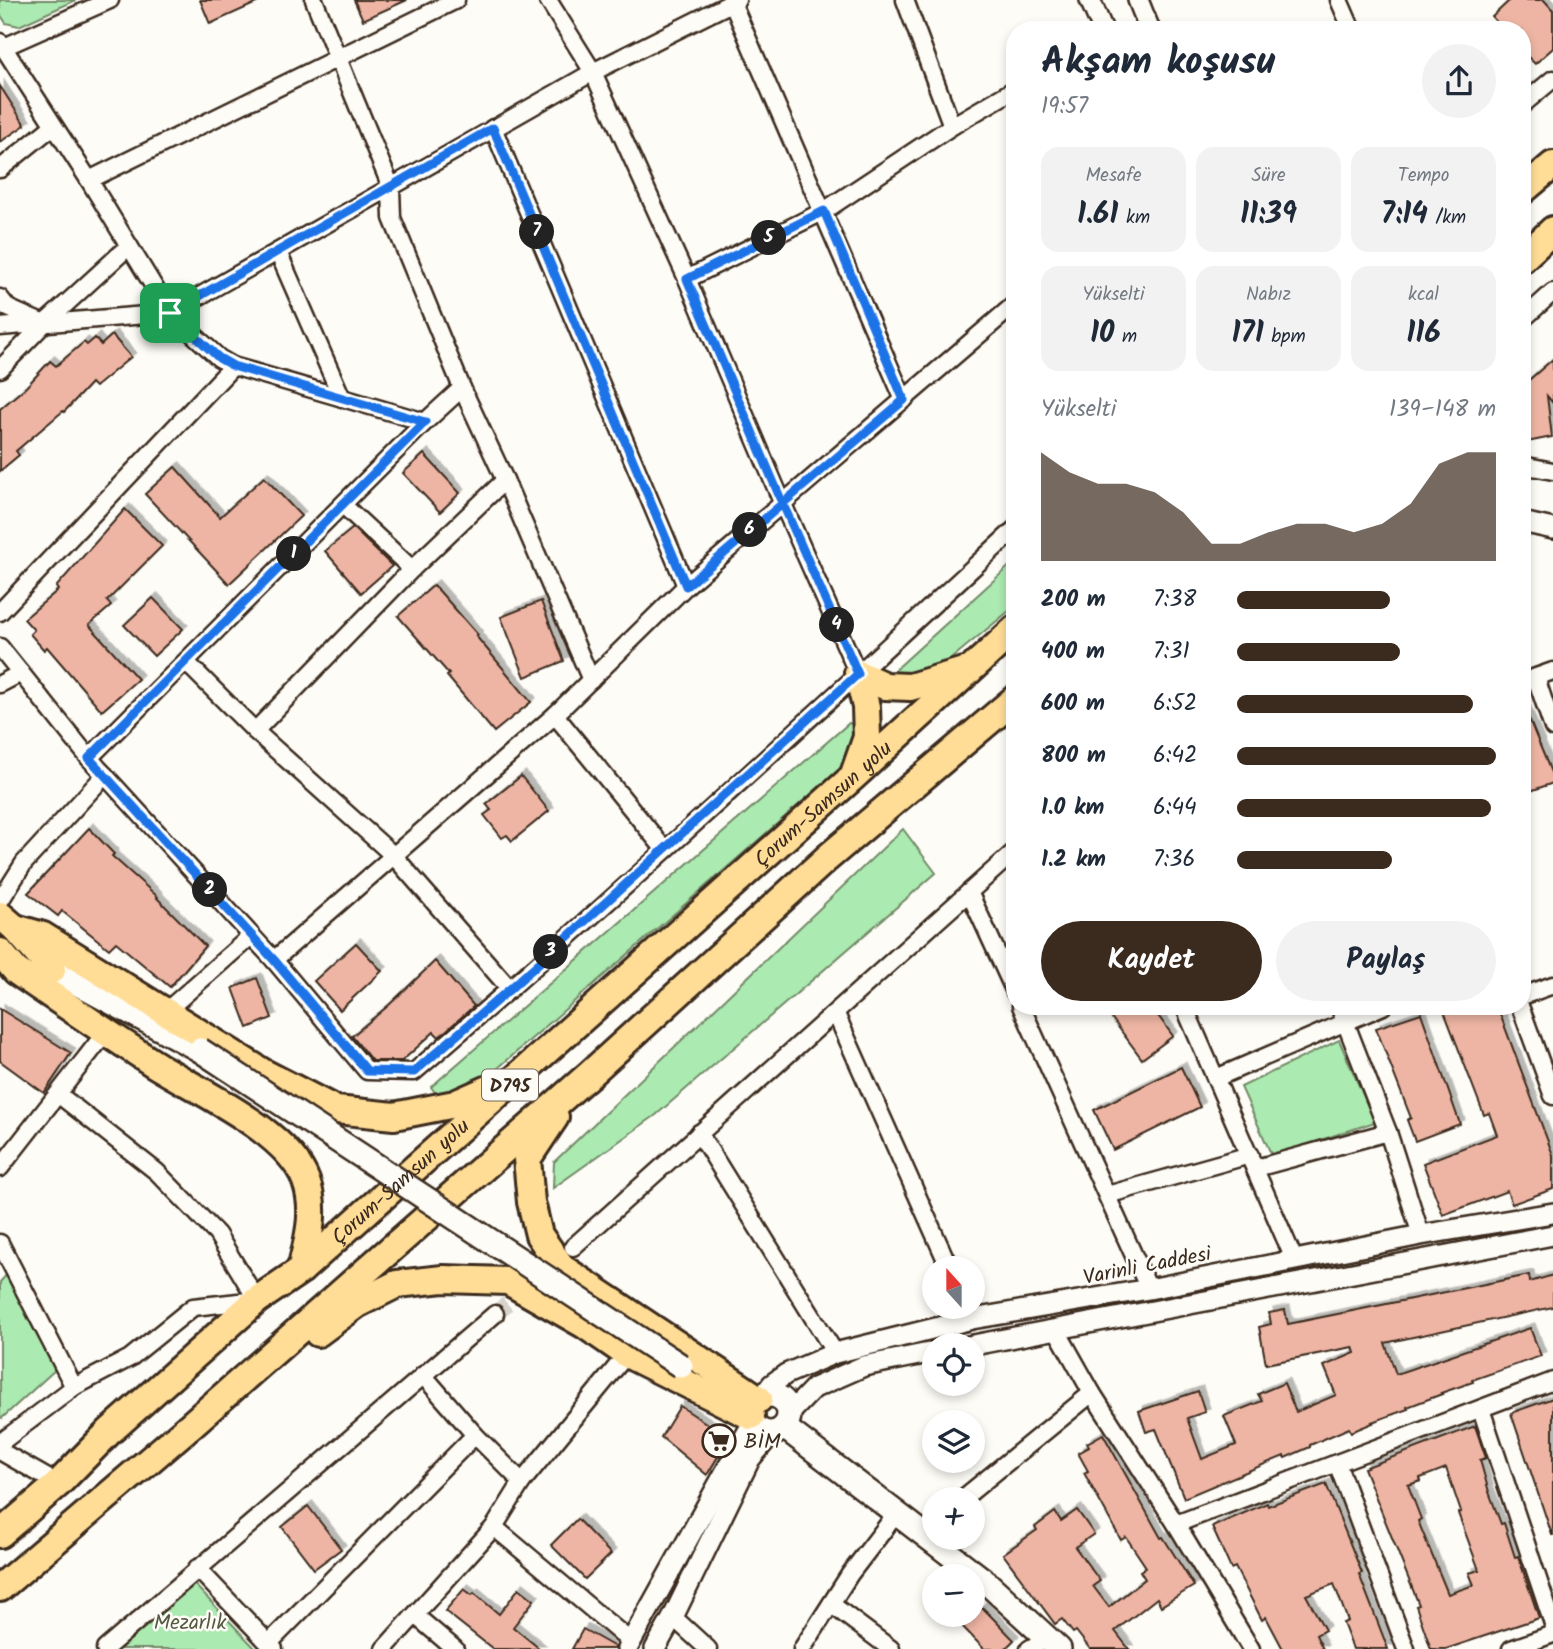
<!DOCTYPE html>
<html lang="tr">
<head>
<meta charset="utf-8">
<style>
  body { margin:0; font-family:Kalam,sans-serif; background:#f2f2f3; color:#1f2937; height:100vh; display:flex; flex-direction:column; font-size:26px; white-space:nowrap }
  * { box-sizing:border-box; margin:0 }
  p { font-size:23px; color:#747a83 }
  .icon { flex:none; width:38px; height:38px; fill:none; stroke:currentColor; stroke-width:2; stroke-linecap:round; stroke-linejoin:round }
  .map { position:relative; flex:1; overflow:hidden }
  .drawer { position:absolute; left:1006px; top:21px; width:525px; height:994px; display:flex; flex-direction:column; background:#fff; border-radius:28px; box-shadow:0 4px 10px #0003 }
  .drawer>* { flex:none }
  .needle { width:46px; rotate:339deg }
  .tools { position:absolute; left:922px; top:1256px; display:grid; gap:14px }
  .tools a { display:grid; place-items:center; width:63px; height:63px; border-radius:50%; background:#fff; box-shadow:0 4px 10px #0003; font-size:35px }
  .pin { position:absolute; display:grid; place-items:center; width:60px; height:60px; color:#fff; margin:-30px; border-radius:14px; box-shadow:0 4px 10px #0006 }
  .km { position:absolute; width:35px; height:35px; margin:-18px; border-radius:50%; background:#222; color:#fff; font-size:19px; line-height:35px; text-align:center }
  .round { display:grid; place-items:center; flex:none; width:74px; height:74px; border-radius:37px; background:#f2f2f3 }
  .summary { display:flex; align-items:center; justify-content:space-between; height:119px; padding:0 35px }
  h1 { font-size:38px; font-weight:600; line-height:52px }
  .figures { display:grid; grid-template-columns:repeat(3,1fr); gap:10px; height:119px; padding:7px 35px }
  .figures div { display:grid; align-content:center; border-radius:18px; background:#f2f2f3; text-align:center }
  .figures b { font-size:30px; font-weight:600 }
  .figures small { font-size:19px; font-weight:400 }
  .figures p { font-size:19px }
  .chart { height:196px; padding:14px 35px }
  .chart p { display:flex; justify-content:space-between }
  .chart svg { width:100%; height:126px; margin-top:7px; fill:#3b2a1e; opacity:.7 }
  .cta { display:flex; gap:14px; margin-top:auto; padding:14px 35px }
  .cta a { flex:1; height:80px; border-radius:42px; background:#3b2a1e; color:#fff; font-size:28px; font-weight:600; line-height:80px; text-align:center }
  .cta a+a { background:#f2f2f3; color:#1f2937 }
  ul { padding:0 35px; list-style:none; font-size:23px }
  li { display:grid; grid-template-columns:112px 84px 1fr; align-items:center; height:52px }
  li i { height:18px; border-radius:9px; background:#3b2a1e }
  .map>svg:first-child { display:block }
</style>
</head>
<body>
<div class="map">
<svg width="1553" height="1649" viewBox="0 0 1553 1649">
  <defs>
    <filter id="shadow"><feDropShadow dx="4.5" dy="-4.5" stdDeviation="0" flood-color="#0004"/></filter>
  </defs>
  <rect width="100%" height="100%" fill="#fdfcf7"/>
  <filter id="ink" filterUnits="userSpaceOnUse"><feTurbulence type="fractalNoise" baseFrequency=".0143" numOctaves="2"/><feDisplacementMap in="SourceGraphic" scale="14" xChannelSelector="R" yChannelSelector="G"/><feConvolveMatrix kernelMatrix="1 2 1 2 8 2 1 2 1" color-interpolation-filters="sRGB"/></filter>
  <g filter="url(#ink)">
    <g fill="#abeab1" stroke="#738a68" stroke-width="2">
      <path d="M0,0H76L19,26L6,23L0,14Z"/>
      <path d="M1015,561V606L952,658L911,683L894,671Z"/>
      <path d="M849,723L859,727L851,759L497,1069L440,1099L431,1087Z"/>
      <path d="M903,829L936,873L656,1115L553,1188L554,1162Z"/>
      <path d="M1339,1040L1375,1122L1272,1156L1241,1087Z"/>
      <path d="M9,1272L56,1369L2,1418L0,1416V1282Z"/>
      <path d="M191,1581L256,1649H119Z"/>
    </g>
    <g fill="#eeb5a4" stroke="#3b2a1e" stroke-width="2" fill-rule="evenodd" filter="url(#shadow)">
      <path d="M200,0H263L210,24Z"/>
      <path d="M354,0H407L363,20Z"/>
      <path d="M1510,0H1544L1553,10V48L1535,64L1522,51V30H1504L1492,17Z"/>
      <path d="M0,86L25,125L0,142Z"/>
      <path d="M112,335L131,357L95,387L91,383L64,412L63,411L16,451L19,455L0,471V409L26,387L50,361L56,366L84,342L87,345L95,338L101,345Z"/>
      <path d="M1553,359V403L1547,396L1552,437L1522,443V386Z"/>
      <path d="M424,454L460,493L440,512L403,473Z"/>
      <path d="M175,467L220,517L264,477L301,516L229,584L145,494Z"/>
      <path d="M125,509L162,546L107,601L111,606L89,625L138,679L102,711L47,647L44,650L30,634L34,630L24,619L58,590L56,587Z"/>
      <path d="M353,528L392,566L361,593L325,551Z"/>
      <path d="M434,585L478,635L476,636L531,702L494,732L447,676L449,674L398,616Z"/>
      <path d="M153,598L183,629L154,656L124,625Z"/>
      <path d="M541,601L564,661L525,677L501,617Z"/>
      <path d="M1522,702L1553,777V783L1522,794Z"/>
      <path d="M521,776L549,811L512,841L507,835L502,838L484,815L491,810L486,804Z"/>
      <path d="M89,828L114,854L112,856L158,897L157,898L205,946L170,987L116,942L109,949L62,911L58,916L28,893Z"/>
      <path d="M356,943L382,971L340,1010L314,981Z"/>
      <path d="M435,961L474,1006L439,1037L434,1032L402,1061H372L352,1036L389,1005Z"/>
      <path d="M257,978L272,1018L248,1028L233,988Z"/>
      <path d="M1123,1006H1151L1173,1036L1142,1059L1110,1016Z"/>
      <path d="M1442,1006H1497L1553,1155V1189L1512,1204L1507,1191L1443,1215L1423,1163L1497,1135L1489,1113L1484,1115Z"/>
      <path d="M0,1009L71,1053L44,1093L0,1061Z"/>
      <path d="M1421,1013L1460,1124L1415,1141L1407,1120L1411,1118L1376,1028Z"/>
      <path d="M1181,1067L1200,1107L1113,1150L1094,1110Z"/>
      <path d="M1529,1275L1530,1282L1553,1275V1307L1385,1343L1396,1374L1530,1328L1541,1356L1472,1380L1473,1382L1441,1393L1442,1394L1407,1407L1408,1409L1372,1422L1373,1423L1351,1432L1349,1428L1310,1445V1447L1285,1458L1284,1456L1184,1498L1156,1429L1146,1432L1139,1411L1198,1391L1205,1412L1187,1418L1202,1459L1236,1445L1224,1416L1262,1401L1258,1394L1284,1383L1296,1412L1336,1395L1324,1366L1355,1353L1353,1347L1266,1364L1259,1327L1271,1324L1269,1313L1285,1310L1288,1324Z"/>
      <path d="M1553,1398V1535H1552L1511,1413Z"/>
      <path d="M680,1406L729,1438L707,1475L661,1437Z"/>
      <path d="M1475,1426L1486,1458L1480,1460L1489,1492L1501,1524L1504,1523L1515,1557L1518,1556L1539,1618L1446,1649H1431L1416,1606L1419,1605L1364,1468ZM1446,1468L1461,1512L1458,1513L1479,1570L1469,1573L1474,1585L1448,1594L1418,1521L1421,1519L1408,1485L1421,1481L1420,1478Z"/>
      <path d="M1103,1434L1161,1538L1163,1537L1194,1586L1161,1606L1157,1598L1115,1631L1129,1649H1090L1076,1631L1073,1633L1062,1619L1055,1624L1003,1554L1037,1530L1035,1527L1055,1512L1061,1521L1077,1510L1094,1534L1075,1547L1100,1581L1093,1586L1109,1607L1145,1579L1140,1571L1146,1567L1126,1537L1121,1540L1084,1473L1088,1471L1078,1453L1089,1447L1087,1443Z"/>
      <path d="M1326,1484L1362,1573L1359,1574L1388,1649H1353L1343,1623L1348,1621L1334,1584L1306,1595L1325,1630L1316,1635L1323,1649H1283L1266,1617L1262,1620L1235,1567L1231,1569L1212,1527L1267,1503L1268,1506Z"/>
      <path d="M308,1506L341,1549L314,1569L282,1527Z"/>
      <path d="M577,1519L611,1554L585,1579L551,1545Z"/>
      <path d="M519,1588L534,1600L513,1627L540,1649H493L445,1611L464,1589L472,1595L474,1593L499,1614Z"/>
      <path d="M982,1607L1014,1640L1005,1649H984L962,1626Z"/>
      <path d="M583,1629L615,1647V1649H572Z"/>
    </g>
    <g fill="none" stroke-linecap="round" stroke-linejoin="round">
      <path stroke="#d6d2cc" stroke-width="16" stroke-dasharray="16 8" stroke-linecap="butt" d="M495,1314L528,1286"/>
      <defs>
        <g id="minor">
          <path d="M314,0L391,187L392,218L462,388L505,480L591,680"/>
          <path d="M548,0L593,72L687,279L782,502L858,674"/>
          <path d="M731,0L904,400"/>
          <path d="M905,0L952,126"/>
          <path d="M1339,0L1352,30"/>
          <path d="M0,42L89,180L170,313L593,72L737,0"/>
          <path d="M4,47L110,0"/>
          <path d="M1522,105L1553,79"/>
          <path d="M493,128L686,586"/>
          <path d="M0,169L53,126"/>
          <path d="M89,180L456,0"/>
          <path d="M278,252L342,398"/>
          <path d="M687,279L824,211L952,126L1015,89"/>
          <path d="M0,298L8,308L42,323"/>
          <path d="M1522,320L1553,292"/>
          <path d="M0,327L170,313L219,358L233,366L425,422"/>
          <path d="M0,369L44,324L129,246"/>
          <path d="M1522,465L1553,471"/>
          <path d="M343,505L412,569"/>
          <path d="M0,612L233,366"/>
          <path d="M0,647L89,758L274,960L367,1071L414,1072C619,896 817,712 1015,529"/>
          <path d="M186,662L255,731L393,855L510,989"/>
          <path d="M1536,678L1553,728"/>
          <path d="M1522,682L1553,671"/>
          <path d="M0,684L21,673"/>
          <path d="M555,715L665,850"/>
          <path d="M255,731L412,569L505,480"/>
          <path d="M89,758L425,422L462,388"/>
          <path d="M969,892L1015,992"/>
          <path d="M0,901L24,863L105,775"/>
          <path d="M274,960L555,715L686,586L1015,304"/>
          <path d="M1522,996L1553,985"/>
          <path d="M1021,1006L1149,1289"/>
          <path d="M1184,1006L1294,1259"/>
          <path d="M1339,1006L1388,1132L1421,1235"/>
          <path d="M1520,1006L1553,1096"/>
          <path d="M165,1012L251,936"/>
          <path d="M836,1014L950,1269"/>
          <path d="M1216,1078L1383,1006"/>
          <path d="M699,1133L835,1353"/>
          <path d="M0,1168L106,1032"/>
          <path d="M1256,1168L1388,1132"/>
          <path d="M1107,1195L1250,1155"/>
          <path d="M0,1243L74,1387"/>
          <path d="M573,1247L1015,851"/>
          <path d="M1056,1329L1092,1393L1176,1524L1251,1649"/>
          <path d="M423,1375L475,1435L522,1482"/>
          <path d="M1481,1409L1553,1624"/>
          <path d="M0,1443L74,1387L130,1358L193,1307L257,1300L217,1234L157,1172L58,1094"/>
          <path d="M0,1451L58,1484"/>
          <path d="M1337,1463L1406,1649"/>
          <path d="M961,1500L1092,1393"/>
          <path d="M1176,1524L1553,1381"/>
          <path d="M494,1527L631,1642"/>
          <path d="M197,1568L274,1649"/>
          <path d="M831,1604L891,1649"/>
          <path d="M416,1616L455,1649"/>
          <path d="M673,1617L708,1649"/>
          <path d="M269,1643L475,1435"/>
          <path d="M105,1649L495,1314"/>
          <path d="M384,1649L494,1527L522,1482L627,1354"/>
          <path d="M802,1649L850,1574L896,1514"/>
          <path d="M1029,1649L1048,1638"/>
          <path d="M1511,1649L1553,1634"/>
        </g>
        <g id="tertiary">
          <path d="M1090,0L1103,30"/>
          <path d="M1138,0L1150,30"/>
          <path d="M1522,522L1553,529"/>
          <path d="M968,1346L1553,1235"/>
          <path d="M763,1396L772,1384L786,1374L835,1353L972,1319L1149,1289L1421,1235L1553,1213"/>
          <path d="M789,1414L814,1388L864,1366L934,1352"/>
          <path d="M627,1649L753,1422"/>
          <path d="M655,1649L673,1617L750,1459L773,1432"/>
        </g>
        <g id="secondary">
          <path d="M52,970L200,1050"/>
          <circle cx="770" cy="1414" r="19"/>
          <path d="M784,1427L986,1582L1059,1649"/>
        </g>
        <g id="trunk">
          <path d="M1522,191L1553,165"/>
          <path d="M1522,259L1553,230"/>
          <path d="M858,674L885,686L910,687L964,671"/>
          <path d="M854,774L867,737L866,707L858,674"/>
          <path d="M0,915L15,928L52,970"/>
          <path d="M15,928L43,936L264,1073L336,1110L394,1116L455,1104L498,1085"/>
          <path d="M0,952L16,971C61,1002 107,1033 153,1063C197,1091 288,1131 306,1181C317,1211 308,1240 301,1270"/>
          <path d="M555,1117L527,1159L531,1202L539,1235L562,1268L759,1399"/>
          <path d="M318,1333L357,1304L397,1284L443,1279L508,1281L585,1325L627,1354L751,1416"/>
          <path id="s1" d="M0,1534L58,1484L109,1432L257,1300L301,1270L854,776L1015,629"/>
          <path d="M0,1588L192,1424L590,1074L826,859L1015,699"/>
        </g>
      </defs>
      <use href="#minor" stroke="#3b2a1e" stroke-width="21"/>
      <use href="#tertiary" stroke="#3b2a1e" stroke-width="24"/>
      <use href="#secondary" stroke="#3b2a1e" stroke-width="28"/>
      <use href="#trunk" stroke="#3b2a1e" stroke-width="32"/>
      <use href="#minor" stroke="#fdfcf7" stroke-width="16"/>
      <use href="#tertiary" stroke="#fdfcf7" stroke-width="19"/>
      <use href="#secondary" stroke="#fdfcf7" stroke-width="23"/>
      <use href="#trunk" stroke="#ffdd96" stroke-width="26"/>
      <defs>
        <path id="secondary-bridge" d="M200,1050L681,1366"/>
      </defs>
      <use href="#secondary-bridge" stroke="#3b2a1e" stroke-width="28" stroke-linecap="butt"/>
      <use href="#secondary-bridge" stroke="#fdfcf7" stroke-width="23"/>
    </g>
  </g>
  <g fill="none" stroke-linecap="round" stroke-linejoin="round" filter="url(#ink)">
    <defs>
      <path id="route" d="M170,313L219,358L233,366L425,422L89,758L274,960L367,1071L414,1072L510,989L858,674L782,502L687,279L824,211L904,400L686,586L493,128L170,313"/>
    </defs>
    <use href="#route" stroke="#fff" stroke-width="14"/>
    <use href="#route" stroke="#1a73e8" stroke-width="9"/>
  </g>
  <defs>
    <symbol id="supermarket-ring" viewBox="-11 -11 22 22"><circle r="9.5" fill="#fdfcf7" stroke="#3b2a1e" stroke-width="1.5"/><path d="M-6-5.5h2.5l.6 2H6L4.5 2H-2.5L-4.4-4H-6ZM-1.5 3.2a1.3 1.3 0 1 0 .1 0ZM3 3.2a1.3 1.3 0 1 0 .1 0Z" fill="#3b2a1e"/></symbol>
  </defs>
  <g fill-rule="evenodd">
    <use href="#supermarket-ring" x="700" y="1422" width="38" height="38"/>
  </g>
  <g text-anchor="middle" stroke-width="5" stroke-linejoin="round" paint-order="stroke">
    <rect fill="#fdfcf7" stroke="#75695f" stroke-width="2" x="482" y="1069.5" width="56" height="31" rx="5"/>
    <g font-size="19" font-weight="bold" fill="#3b2a1e">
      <text x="510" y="1092">D795</text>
    </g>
    <g font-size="21" fill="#3b2a1e" stroke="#fdfcf7">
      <text dy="7" stroke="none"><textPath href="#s1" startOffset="1101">Çorum-Samsun yolu</textPath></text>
      <text dy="7" stroke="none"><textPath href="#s1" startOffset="534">Çorum-Samsun yolu</textPath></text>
      <text transform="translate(1147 1265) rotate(-11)" y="7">Varinli Caddesi</text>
    </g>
    <g font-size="21" fill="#3b2a1e" stroke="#fdfcf7" text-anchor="start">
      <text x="744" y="1448">BİM</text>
    </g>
    <g font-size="21" fill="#575a43" stroke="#fdfcf7">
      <text x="190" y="1629">Mezarlık</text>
    </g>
  </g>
</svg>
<div class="tools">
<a><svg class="needle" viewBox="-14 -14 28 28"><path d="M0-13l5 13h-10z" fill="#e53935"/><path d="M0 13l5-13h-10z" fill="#747a83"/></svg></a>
<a><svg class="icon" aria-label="locate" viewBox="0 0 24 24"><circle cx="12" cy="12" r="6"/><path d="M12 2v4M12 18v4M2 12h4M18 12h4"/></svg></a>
<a><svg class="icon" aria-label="layers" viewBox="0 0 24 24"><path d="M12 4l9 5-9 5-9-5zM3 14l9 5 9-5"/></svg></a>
<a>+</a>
<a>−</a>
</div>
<div class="pin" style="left:170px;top:313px;background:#1e9e55"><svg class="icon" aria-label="arrive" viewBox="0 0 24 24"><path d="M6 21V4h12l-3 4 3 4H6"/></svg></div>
<b class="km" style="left:294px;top:554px">1</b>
<b class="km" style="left:210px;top:890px">2</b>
<b class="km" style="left:551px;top:952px">3</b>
<b class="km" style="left:837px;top:625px">4</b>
<b class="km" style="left:769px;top:238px">5</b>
<b class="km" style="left:750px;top:530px">6</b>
<b class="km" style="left:537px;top:232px">7</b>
<section class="drawer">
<div class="summary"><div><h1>Akşam koşusu</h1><p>19:57</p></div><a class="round"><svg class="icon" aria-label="share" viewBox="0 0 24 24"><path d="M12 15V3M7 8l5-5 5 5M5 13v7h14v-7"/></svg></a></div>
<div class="figures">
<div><p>Mesafe</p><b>1.61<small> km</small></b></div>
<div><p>Süre</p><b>11:39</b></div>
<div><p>Tempo</p><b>7:14<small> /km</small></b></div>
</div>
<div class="figures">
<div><p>Yükselti</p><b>10<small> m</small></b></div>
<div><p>Nabız</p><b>171<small> bpm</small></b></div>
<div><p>kcal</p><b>116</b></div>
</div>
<div class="chart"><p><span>Yükselti</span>139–148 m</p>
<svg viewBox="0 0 160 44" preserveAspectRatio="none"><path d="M0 44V6L10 13L20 17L30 17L40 20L50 27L60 38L70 38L80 34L90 31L100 31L110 34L120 31L130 24L140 10L150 6L160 6V44z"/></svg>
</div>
<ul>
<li><b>200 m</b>7:38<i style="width:59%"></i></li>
<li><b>400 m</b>7:31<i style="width:63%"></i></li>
<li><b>600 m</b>6:52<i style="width:91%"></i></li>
<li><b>800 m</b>6:42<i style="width:100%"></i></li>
<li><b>1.0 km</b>6:44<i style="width:98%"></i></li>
<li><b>1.2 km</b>7:36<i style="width:60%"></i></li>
</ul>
<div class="cta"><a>Kaydet</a><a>Paylaş</a></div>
</section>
</div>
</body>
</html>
